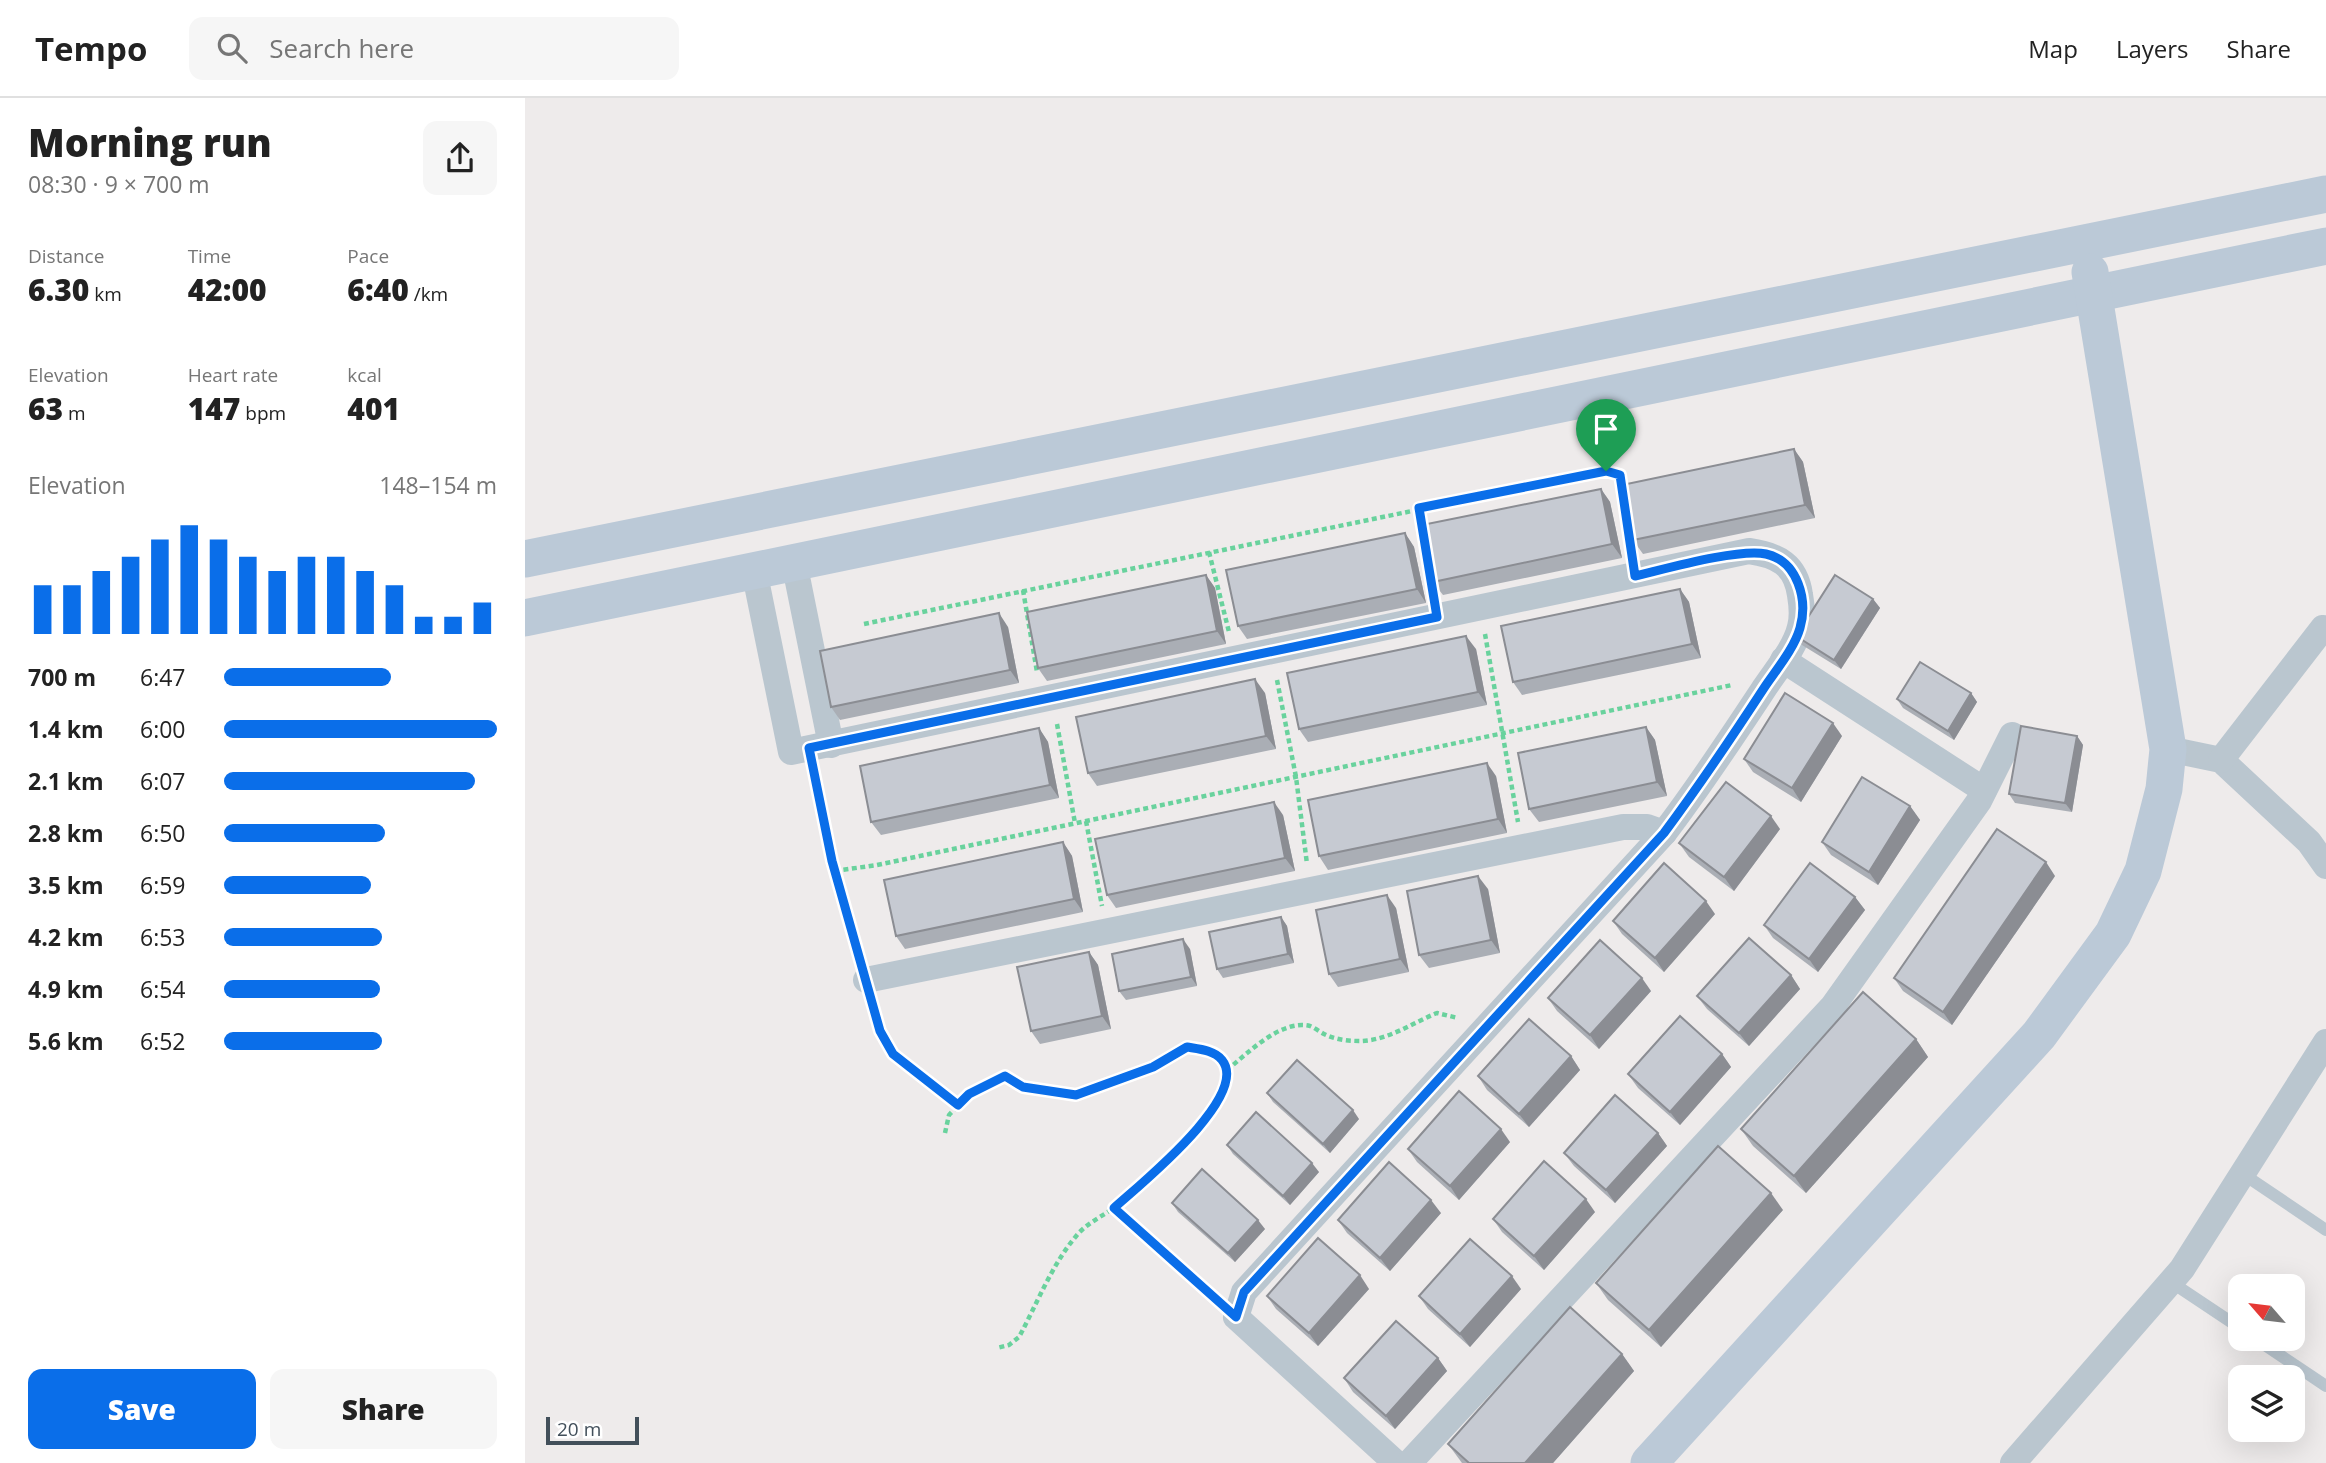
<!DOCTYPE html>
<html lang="en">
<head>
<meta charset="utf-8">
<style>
  body { margin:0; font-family:"Open Sans",sans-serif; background:#f6f6f6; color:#222; height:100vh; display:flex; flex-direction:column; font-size:26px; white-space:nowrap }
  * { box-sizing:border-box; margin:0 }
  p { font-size:23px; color:#767676 }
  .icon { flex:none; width:38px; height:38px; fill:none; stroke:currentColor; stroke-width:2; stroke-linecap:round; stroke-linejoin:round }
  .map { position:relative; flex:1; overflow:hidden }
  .panel { display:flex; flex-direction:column; background:#fff; width:525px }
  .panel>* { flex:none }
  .needle { width:46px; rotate:298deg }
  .tools { position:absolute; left:1703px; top:1176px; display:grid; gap:14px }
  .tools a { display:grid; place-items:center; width:77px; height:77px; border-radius:14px; background:#fff; box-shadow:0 7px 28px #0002; font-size:35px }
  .scale { position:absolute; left:21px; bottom:18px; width:93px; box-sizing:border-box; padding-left:7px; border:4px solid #424f5a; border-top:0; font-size:19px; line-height:24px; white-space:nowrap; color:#424f5a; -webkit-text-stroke:5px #fff; paint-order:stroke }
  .pin { position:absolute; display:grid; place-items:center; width:60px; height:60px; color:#fff; margin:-72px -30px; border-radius:50% 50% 50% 0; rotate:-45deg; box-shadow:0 0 7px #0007 }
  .pin .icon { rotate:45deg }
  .round { display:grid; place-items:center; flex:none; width:74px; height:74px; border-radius:14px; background:#f6f6f6 }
  .head { display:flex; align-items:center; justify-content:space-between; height:119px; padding:0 28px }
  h1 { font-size:38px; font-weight:800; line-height:52px }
  .stats { display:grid; grid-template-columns:repeat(3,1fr); gap:10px; height:119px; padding:7px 28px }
  .stats div { display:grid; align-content:center }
  .stats b { font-size:30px; font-weight:800 }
  .stats small { font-size:19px; font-weight:400 }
  .stats p { font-size:19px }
  .chart { height:196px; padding:14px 28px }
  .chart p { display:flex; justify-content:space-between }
  .chart svg { width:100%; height:126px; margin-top:7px; stroke:#0a6ee9; stroke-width:6 }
  .button { display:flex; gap:14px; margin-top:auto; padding:14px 28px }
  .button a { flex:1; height:80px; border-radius:14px; background:#0a6ee9; color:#fff; font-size:28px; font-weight:800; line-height:80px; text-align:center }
  .button a+a { background:#f6f6f6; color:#222 }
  ul { padding:0 28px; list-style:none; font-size:23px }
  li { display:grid; grid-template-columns:112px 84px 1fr; align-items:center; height:52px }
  li i { height:18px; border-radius:9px; background:#0a6ee9 }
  header { display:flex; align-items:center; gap:42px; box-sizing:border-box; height:98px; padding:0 35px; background:#fff; border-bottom:2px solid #e0e0e0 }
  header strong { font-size:33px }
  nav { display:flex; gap:38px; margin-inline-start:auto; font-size:24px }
  .search { width:490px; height:63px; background:#f6f6f6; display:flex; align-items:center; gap:18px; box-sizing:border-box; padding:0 24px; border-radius:14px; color:#767676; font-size:26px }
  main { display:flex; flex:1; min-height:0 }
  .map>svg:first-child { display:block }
</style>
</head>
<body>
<header>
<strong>Tempo</strong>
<div class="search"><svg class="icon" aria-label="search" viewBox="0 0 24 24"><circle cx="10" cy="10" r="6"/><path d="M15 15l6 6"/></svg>Search here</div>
<nav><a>Map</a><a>Layers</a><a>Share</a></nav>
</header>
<main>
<section class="panel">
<div class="head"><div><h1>Morning run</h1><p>08:30 · 9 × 700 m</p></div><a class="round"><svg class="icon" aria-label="share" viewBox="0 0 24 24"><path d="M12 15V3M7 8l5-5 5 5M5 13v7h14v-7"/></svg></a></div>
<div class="stats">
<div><p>Distance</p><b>6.30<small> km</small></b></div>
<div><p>Time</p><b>42:00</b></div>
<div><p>Pace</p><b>6:40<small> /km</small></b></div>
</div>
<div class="stats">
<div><p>Elevation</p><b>63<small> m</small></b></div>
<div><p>Heart rate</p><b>147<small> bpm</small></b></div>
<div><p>kcal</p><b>401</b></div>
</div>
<div class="chart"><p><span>Elevation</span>148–154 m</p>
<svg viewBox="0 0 160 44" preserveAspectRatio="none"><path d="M5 44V27M15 44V27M25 44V22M35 44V17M45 44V11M55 44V6M65 44V11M75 44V17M85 44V22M95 44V17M105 44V17M115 44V22M125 44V27M135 44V38M145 44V38M155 44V33"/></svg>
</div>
<ul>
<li><b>700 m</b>6:47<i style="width:61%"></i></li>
<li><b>1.4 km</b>6:00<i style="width:100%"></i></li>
<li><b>2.1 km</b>6:07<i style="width:92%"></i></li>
<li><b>2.8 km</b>6:50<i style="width:59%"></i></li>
<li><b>3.5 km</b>6:59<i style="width:54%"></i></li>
<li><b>4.2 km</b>6:53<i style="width:58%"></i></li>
<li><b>4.9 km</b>6:54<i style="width:57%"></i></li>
<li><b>5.6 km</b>6:52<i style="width:58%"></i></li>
</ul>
<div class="button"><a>Save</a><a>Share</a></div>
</section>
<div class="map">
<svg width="1801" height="1365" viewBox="0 0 1801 1365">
  <rect width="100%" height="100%" fill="#eeebeb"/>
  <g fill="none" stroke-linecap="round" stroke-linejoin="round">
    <g stroke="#69d29d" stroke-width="4.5" stroke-dasharray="5 3.5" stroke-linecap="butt">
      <path d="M894,410L907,493"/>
      <path d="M684,454L704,534"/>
      <path d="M498,492L512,574"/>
      <path d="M339,526L1081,373L1095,377L1106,450"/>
      <path d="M960,536L993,724"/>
      <path d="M752,582L771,679L782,766"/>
      <path d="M532,626L550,725"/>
      <path d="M290,677L307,763L333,855"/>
      <path d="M561,723L577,808"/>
      <path d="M310,773L352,767L1207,587"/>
      <path d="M348,908L355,933L368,956L433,1007"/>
      <path d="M702,972C723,955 756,921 785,928C790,930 795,934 799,936C811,942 824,943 836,943C864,942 887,925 912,915L933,920"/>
      <path d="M420,1035L424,1017L444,996L479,978L498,989L551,997L628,969L662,949C674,951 688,952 697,962C705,972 701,992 695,1002C674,1037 622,1083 590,1109C578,1118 562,1125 552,1137C527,1166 512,1206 494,1239L484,1247L472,1250"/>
      <path d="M589,1110L689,1200"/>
    </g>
    <g stroke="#bac6cf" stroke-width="12">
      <path d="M1718,1076L1801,1132"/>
      <path d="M1646,1184L1715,1230"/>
      <path d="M1731,1241L1801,1288"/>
    </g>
    <g stroke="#bac6cf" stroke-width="26">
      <path d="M269,464L306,647"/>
      <path d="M229,472L266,654L1224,453C1253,457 1271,467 1275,497C1277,509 1278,518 1275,529C1270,550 1252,571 1240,589C1207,639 1175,688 1139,735L719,1194L711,1219L871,1365"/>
      <path d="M1258,562L1459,692"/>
      <path d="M1643,651L1696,662L1784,744L1801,768"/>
      <path d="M1696,662L1798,530"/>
      <path d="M341,882L1098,729H1122L1139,735"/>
      <path d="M884,1365L1308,908L1454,703L1487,637"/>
      <path d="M1488,1365L1657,1171L1801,944"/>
    </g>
    <g stroke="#bbc9d7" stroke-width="37">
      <path d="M0,461L1801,96"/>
      <path d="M0,520L1801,148"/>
      <path d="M1124,1365L1514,937L1588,836L1618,773L1639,691L1643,651L1565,174"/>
    </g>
  </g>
  <g fill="#aaaeb5">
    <path d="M1269,351L1278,364L1290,420L1118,456L1108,442Z"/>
    <path d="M1076,391L1085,404L1097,460L918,497L908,484Z"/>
    <path d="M880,435L889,449L901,505L722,541L713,528Z"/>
    <path d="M681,477L690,490L701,546L522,583L513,570Z"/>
    <path d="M1155,491L1164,504L1176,560L997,597L988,584Z"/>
    <path d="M1348,501L1355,510L1316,571L1277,547L1271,538Z"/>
    <path d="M483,529L494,585L315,622L306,609Z"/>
    <path d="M951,551L962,607L783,644L774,631Z"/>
    <path d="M740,595L751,651L572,688L563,675Z"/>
    <path d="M1446,595L1452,604L1429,642L1378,610L1372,601Z"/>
    <path d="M1121,629L1130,642L1142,698L1014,724L1004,711Z"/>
    <path d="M514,630L523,644L534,700L356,737L346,724Z"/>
    <path d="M1317,638L1276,704L1228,674L1219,661Z"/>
    <path d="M1552,638L1558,647L1547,714L1490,705L1484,696Z"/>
    <path d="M971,678L982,735L803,772L794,758Z"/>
    <path d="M1385,708L1395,722L1353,787L1306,757L1297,744Z"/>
    <path d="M758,717L770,773L591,810L582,797Z"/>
    <path d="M1255,731L1209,793L1164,759L1154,745Z"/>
    <path d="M538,744L547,758L558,814L380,851L371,838Z"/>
    <path d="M1530,778L1427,927L1378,893L1369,880Z"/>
    <path d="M963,791L975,855L904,870L894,857Z"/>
    <path d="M1330,799L1340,812L1293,874L1248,840L1239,827Z"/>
    <path d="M871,810L884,874L813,889L804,876Z"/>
    <path d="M1190,816L1139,874L1097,836L1088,823Z"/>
    <path d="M756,819L762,828L769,865L698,880L692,871Z"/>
    <path d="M665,851L672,888L601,902L594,893Z"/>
    <path d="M564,854L573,867L586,931L515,946L506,933Z"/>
    <path d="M1266,877L1275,891L1224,948L1182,911L1172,898Z"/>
    <path d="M1126,893L1074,951L1032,913L1023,900Z"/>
    <path d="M1391,941L1403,959L1281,1095L1228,1048L1216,1031Z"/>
    <path d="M1197,956L1206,969L1155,1027L1113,990L1103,976Z"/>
    <path d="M1046,958L1055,972L1004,1029L962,992L953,978Z"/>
    <path d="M742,995L834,1021L805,1055L748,1004Z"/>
    <path d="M1133,1035L1142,1048L1090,1105L1049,1068L1039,1055Z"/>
    <path d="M985,1044L934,1102L892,1064L883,1051Z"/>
    <path d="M702,1047L794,1074L765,1107L708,1056Z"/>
    <path d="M647,1105L740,1131L710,1164L653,1114Z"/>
    <path d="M1258,1112L1136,1249L1083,1202L1071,1185Z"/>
    <path d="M1070,1114L1019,1172L977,1134L968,1121Z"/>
    <path d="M916,1115L865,1173L822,1135L813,1122Z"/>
    <path d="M844,1191L793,1248L751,1211L742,1198Z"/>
    <path d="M996,1191L945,1249L903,1211L894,1198Z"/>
    <path d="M1097,1256L1109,1273L1028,1365H937L923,1346Z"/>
    <path d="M913,1260L922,1273L870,1331L828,1294L819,1280Z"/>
  </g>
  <g fill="#8b8d93">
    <path d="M1269,351L1278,364L1290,420L1280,407Z"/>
    <path d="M1076,391L1085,404L1097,460L1087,446Z"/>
    <path d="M880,435L889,449L901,505L892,491Z"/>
    <path d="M681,477L690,490L701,546L692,533Z"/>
    <path d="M1155,491L1164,504L1176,560L1167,546Z"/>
    <path d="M1348,501L1355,510L1316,571L1309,562Z"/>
    <path d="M474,515L483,529L494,585L485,572Z"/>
    <path d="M941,538L951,551L962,607L953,594Z"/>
    <path d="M730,581L740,595L751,651L741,638Z"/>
    <path d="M1446,595L1452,604L1429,642L1423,633Z"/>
    <path d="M1308,625L1317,638L1276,704L1267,690Z"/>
    <path d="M1121,629L1130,642L1142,698L1132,684Z"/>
    <path d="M514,630L523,644L534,700L525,687Z"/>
    <path d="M1552,638L1558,647L1547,714L1540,705Z"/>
    <path d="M962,665L971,678L982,735L973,721Z"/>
    <path d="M749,704L758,717L770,773L760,760Z"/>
    <path d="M1385,708L1395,722L1353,787L1344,774Z"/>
    <path d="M1246,718L1255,731L1209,793L1199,779Z"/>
    <path d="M538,744L547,758L558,814L549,801Z"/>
    <path d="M1521,764L1530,778L1427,927L1418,914Z"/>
    <path d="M953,778L963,791L975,855L966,842Z"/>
    <path d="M862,797L871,810L884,874L875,861Z"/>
    <path d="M1330,799L1340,812L1293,874L1284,861Z"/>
    <path d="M1181,803L1190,816L1139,874L1130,860Z"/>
    <path d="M756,819L762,828L769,865L763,856Z"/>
    <path d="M658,841L665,851L672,888L666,879Z"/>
    <path d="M564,854L573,867L586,931L577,918Z"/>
    <path d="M1266,877L1275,891L1224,948L1214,935Z"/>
    <path d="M1117,880L1126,893L1074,951L1065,937Z"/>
    <path d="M1391,941L1403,959L1281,1095L1269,1078Z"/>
    <path d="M1197,956L1206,969L1155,1027L1145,1014Z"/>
    <path d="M1046,958L1055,972L1004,1029L994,1016Z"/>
    <path d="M828,1012L834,1021L805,1055L798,1046Z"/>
    <path d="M976,1031L985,1044L934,1102L925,1088Z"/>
    <path d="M1133,1035L1142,1048L1090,1105L1081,1092Z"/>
    <path d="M787,1065L794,1074L765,1107L758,1098Z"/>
    <path d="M1246,1095L1258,1112L1136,1249L1124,1232Z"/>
    <path d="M1061,1101L1070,1114L1019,1172L1009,1158Z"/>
    <path d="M906,1102L916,1115L865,1173L855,1160Z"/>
    <path d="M733,1122L740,1131L710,1164L703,1155Z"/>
    <path d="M835,1177L844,1191L793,1248L784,1235Z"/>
    <path d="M987,1178L996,1191L945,1249L935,1236Z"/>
    <path d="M1097,1256L1109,1273L1028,1365H1000Z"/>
    <path d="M913,1260L922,1273L870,1331L861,1318Z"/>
  </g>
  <g fill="#c6cad2" stroke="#8b8d93" stroke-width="2">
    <path d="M1269,351L1280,407L1108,442L1097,387Z"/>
    <path d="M1076,391L1087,446L908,484L897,427Z"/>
    <path d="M880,435L892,491L713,528L701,472Z"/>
    <path d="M681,477L692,533L513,570L502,514Z"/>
    <path d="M1310,477L1348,501L1309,562L1271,538Z"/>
    <path d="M1155,491L1167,546L988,584L976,528Z"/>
    <path d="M474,515L485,572L306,609L295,553Z"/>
    <path d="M941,538L953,594L774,631L762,575Z"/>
    <path d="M1395,564L1446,595L1423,633L1372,601Z"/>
    <path d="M730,581L741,638L563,675L551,619Z"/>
    <path d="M1260,595L1308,625L1267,690L1219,661Z"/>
    <path d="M1496,628L1552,638L1540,705L1484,696Z"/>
    <path d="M1121,629L1132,684L1004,711L993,655Z"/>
    <path d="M514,630L525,687L346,724L335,668Z"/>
    <path d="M962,665L973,721L794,758L783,702Z"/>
    <path d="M1337,679L1385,708L1344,774L1297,744Z"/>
    <path d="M1201,684L1246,718L1199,779L1154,745Z"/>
    <path d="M749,704L760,760L582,797L570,741Z"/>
    <path d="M1472,731L1521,764L1418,914L1369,880Z"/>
    <path d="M538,744L549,801L371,838L359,782Z"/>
    <path d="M1139,765L1181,803L1130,860L1088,823Z"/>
    <path d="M1285,765L1330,799L1284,861L1239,827Z"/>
    <path d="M953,778L966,842L894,857L882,793Z"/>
    <path d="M862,797L875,861L804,876L791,812Z"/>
    <path d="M756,819L763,856L692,871L684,834Z"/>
    <path d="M1224,840L1266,877L1214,935L1172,898Z"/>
    <path d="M658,841L666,879L594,893L587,856Z"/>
    <path d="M1075,842L1117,880L1065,937L1023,900Z"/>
    <path d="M564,854L577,918L506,933L492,869Z"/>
    <path d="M1338,894L1391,941L1269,1078L1216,1031Z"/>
    <path d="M1155,918L1197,956L1145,1014L1103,976Z"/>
    <path d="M1004,921L1046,958L994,1016L953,978Z"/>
    <path d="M772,962L828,1012L798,1046L742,995Z"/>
    <path d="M934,993L976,1031L925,1088L883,1051Z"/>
    <path d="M1090,997L1133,1035L1081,1092L1039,1055Z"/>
    <path d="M731,1014L787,1065L758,1098L702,1047Z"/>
    <path d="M1193,1048L1246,1095L1124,1232L1071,1185Z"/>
    <path d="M1019,1063L1061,1101L1009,1158L968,1121Z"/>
    <path d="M864,1064L906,1102L855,1160L813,1122Z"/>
    <path d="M677,1071L733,1122L703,1155L647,1105Z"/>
    <path d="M793,1140L835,1177L784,1235L742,1198Z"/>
    <path d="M945,1141L987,1178L935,1236L894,1198Z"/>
    <path d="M1045,1209L1097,1256L1000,1365H944L923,1346Z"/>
    <path d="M871,1223L913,1260L861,1318L819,1280Z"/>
  </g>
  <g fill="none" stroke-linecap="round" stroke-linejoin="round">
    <defs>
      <path id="route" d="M1081,373L1095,377L1110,478C1140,471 1214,450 1241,456C1273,463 1283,502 1275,530C1269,551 1251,572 1239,590C1207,639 1174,688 1139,735L719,1194L711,1219L589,1110C613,1088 726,998 697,962C689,952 674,951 662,949L628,969L551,997L498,989L480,978L444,996L433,1007L368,956L355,933L307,763L284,650L912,519L894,410Z"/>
    </defs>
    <use href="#route" stroke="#fff" stroke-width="14"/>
    <use href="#route" stroke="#0a6ee9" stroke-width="9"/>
  </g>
</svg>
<div class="tools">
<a><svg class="needle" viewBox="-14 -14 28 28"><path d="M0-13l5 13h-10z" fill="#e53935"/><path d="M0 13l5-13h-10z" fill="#767676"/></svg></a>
<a><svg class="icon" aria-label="layers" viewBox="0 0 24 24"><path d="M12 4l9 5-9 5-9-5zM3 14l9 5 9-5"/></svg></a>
</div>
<div class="scale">20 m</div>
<div class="pin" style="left:1081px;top:373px;background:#1e9e55"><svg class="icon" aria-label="arrive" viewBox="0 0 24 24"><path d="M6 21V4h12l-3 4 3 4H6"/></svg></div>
</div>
</main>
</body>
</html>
